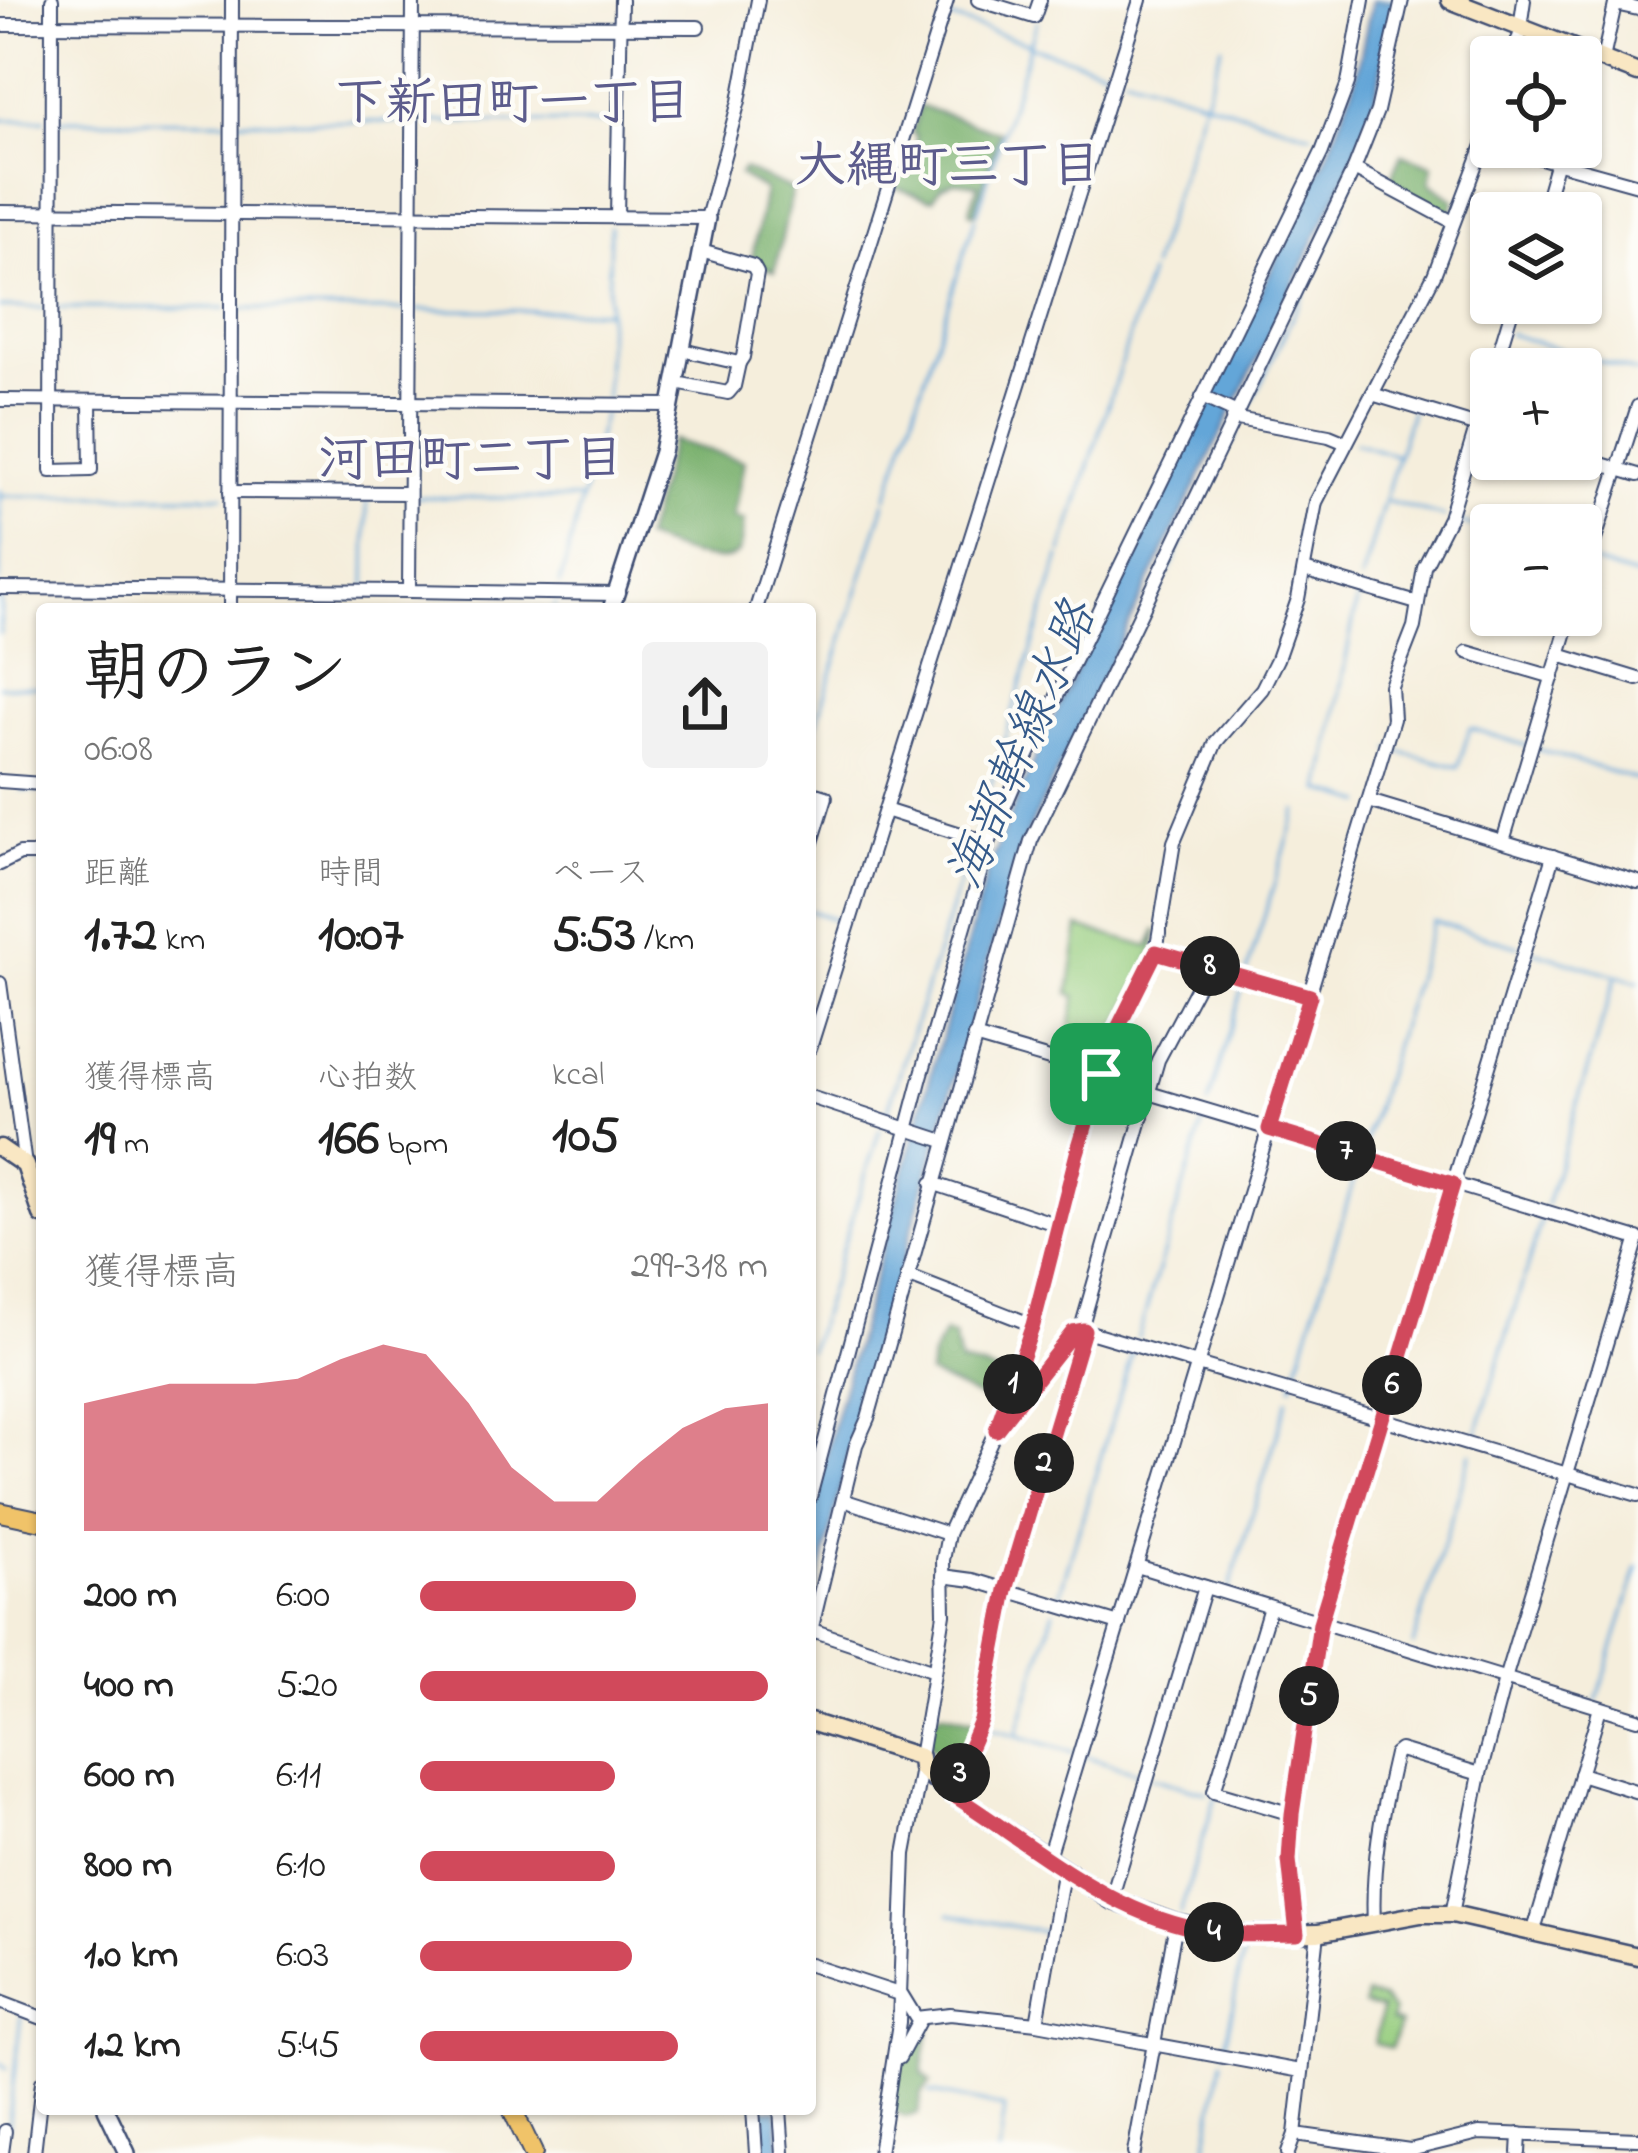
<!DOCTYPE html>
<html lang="ja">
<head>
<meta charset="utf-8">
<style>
  body { margin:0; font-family:"Indie Flower","Klee One",sans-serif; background:#f2f2f2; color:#222; height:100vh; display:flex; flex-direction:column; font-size:45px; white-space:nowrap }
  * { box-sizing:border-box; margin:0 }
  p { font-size:39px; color:#767676 }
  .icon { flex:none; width:66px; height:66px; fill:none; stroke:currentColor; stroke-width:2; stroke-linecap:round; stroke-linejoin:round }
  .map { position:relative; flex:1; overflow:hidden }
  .drawer { position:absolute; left:36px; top:603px; width:780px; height:1512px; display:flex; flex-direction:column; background:#fff; border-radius:12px; box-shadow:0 3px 9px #0004 }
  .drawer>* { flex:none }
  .tools { position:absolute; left:1470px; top:36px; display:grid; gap:24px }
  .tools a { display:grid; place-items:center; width:132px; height:132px; border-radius:12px; background:#fff; box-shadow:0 3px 9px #0004; font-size:60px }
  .pin { position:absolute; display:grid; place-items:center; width:102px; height:102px; color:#fff; margin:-51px; border-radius:24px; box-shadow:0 6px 18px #0006 }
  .km { position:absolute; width:60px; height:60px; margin:-30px; border-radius:50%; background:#222; color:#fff; font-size:33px; line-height:60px; text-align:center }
  .round { display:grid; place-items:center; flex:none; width:126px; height:126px; border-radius:12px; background:#f2f2f2 }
  .headline { display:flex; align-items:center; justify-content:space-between; height:204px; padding:0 48px }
  h1 { font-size:66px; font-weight:800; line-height:90px }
  .figures { display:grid; grid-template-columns:repeat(3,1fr); gap:18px; height:204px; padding:12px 48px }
  .figures div { display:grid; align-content:center }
  .figures b { font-size:51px; font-weight:800 }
  .figures small { font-size:33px; font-weight:400 }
  .figures p { font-size:33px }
  .chart { height:336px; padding:24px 48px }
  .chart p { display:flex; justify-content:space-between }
  .chart svg { width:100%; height:216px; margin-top:12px; fill:#d1495b; opacity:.7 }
  ul { padding:0 48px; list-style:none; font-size:39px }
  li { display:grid; grid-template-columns:192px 144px 1fr; align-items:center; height:90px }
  li i { height:30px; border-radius:15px; background:#d1495b }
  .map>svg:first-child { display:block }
</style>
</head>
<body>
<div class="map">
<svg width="1638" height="2153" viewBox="0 0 1638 2153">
  <rect width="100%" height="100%" fill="#fdfcf7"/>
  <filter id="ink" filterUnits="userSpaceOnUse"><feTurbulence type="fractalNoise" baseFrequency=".00833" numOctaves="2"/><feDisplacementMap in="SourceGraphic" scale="24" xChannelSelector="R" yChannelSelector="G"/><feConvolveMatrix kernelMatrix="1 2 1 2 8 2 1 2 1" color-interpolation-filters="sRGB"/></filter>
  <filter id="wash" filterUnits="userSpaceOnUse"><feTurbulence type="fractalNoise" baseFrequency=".004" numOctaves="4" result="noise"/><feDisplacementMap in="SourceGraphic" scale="48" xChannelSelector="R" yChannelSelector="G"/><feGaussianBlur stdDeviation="2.7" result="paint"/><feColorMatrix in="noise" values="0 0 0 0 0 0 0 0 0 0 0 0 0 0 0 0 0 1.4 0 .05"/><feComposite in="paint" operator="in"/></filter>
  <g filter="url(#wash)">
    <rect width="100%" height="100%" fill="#f5eedc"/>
    <g fill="#98ce80" stroke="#5a7e6f" stroke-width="3">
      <path d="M1079,927L1149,947L1157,929L1154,950L1097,1069L1064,1063L1076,996L1069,993Z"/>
      <path d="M1366,1995L1383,1999L1393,2012L1391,2021L1400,2024L1391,2048L1374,2043L1382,2009L1364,2004Z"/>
    </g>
    <g fill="#7ab16e" stroke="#4a7066" stroke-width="3">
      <path d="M920,106L999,132L974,214L969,212L978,184L954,182L941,187L933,199H929L894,187L904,156L916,145V136L912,133Z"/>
      <path d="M1402,154L1433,165L1430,182L1454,200L1449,218L1388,185Z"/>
      <path d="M743,169L792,190L775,271L751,263L765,190L739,175Z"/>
      <path d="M672,440L744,461L733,518L744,521C742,530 742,544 739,551C727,573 662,545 644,539Z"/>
      <path d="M945,1333L954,1337L960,1363L987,1369L1011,1380L1001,1408L929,1374L931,1358Z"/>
      <path d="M942,1712L979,1721L965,1758L935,1751L926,1739L929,1723Z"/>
      <path d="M930,2023L922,2073L931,2082L921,2094L918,2114L905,2117L888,2109C895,2079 904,2042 930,2023Z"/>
    </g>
    <g fill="#63a6d8" stroke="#3f6a9b" stroke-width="3">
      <path d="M1372,0H1398L1373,106L1350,167L1021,846L852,1439L810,1619V1524L834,1422L989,866L1042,741L1327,155L1355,82Z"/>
      <path d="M758,2109H777L781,2153H762Z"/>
    </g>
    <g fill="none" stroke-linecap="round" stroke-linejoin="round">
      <g stroke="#63a6d8" stroke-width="3">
        <path d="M949,18L1030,44"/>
        <path d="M1030,46L1112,71"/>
        <path d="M1124,75L1311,134"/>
        <path d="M0,120H45"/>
        <path d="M56,120L226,121"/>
        <path d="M236,121L406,122"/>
        <path d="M417,122L611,123"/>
        <path d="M977,214L1037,22"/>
        <path d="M1151,268L1222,46"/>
        <path d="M0,307L45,308"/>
        <path d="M54,308H225"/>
        <path d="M239,309L405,310"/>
        <path d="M418,310L608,311"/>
        <path d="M1509,334L1638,373"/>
        <path d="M606,398L610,226"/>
        <path d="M1246,414L1342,212"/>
        <path d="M1355,443L1397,456"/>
        <path d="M1223,456L1237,435"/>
        <path d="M0,490V581"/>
        <path d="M0,496H223"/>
        <path d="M415,497L580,499"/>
        <path d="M887,497L975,219"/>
        <path d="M1386,501L1444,517"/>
        <path d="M1453,520L1491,532"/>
        <path d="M1062,552L1149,274"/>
        <path d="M1594,563L1638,577"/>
        <path d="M1166,577L1206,492"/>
        <path d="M1361,580L1411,411"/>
        <path d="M560,584L604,412"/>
        <path d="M366,585L367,499"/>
        <path d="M1359,590L1321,790L1364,803"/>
        <path d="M554,609L556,602"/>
        <path d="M0,634L1,597"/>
        <path d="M1137,634L1162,586"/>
        <path d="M0,686L42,687"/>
        <path d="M810,744L885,502"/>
        <path d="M1390,749L1458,767L1470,728L1527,746"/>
        <path d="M1537,749L1638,780"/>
        <path d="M810,786L820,789"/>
        <path d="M21,790L42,791"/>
        <path d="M976,833L1060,557"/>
        <path d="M29,860H42"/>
        <path d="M810,867L815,851"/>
        <path d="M810,911L844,922"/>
        <path d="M1530,950L1638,982"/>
        <path d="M1247,972L1297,810"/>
        <path d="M1208,1105L1244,982"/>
        <path d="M886,1116L971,845"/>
        <path d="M1363,1149L1433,921L1518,946"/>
        <path d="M1546,1205L1616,976"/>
        <path d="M1138,1337L1205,1115"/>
        <path d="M810,1350L880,1129"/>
        <path d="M1292,1386L1359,1163"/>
        <path d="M1475,1440L1542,1218"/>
        <path d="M1229,1590L1288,1399"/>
        <path d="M1058,1599L1133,1350"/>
        <path d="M1413,1645L1471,1453"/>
        <path d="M1597,1701L1638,1567"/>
        <path d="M985,1726L1073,1752"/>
        <path d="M1017,1735L1054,1611"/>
        <path d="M1085,1756L1144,1774"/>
        <path d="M1153,1777L1207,1793"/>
        <path d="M1180,1913L1216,1796"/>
        <path d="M949,1914L1048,1933"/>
        <path d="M1224,2051L1245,1944"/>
        <path d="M0,2063L7,2068"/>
        <path d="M930,2092L1005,2108L999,2153"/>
        <path d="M8,2127L21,2016"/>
        <path d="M106,2153V2151"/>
        <path d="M1205,2153L1222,2061"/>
      </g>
    </g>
  </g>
  <g filter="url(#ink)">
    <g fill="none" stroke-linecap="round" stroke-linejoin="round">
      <defs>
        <g id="minor">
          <path d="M52,0L51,471L91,470L90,401"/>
          <path d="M413,0L409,591L615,594"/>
          <path d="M978,0L1034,17L1040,0"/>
          <path d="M1615,4L1638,9"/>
          <path d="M0,25L698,27"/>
          <path d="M1520,28L1524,0"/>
          <path d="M1512,57L1522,29"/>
          <path d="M1603,59L1616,0"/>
          <path d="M1581,80L1589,54"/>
          <path d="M1501,147L1638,185"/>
          <path d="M1354,169L1453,222"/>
          <path d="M0,212L707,218L739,101L758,0"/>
          <path d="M1542,213L1561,147"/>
          <path d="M617,217L621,0"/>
          <path d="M682,350L739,363L743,357L757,273L753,266L701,251"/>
          <path d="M1494,369L1514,303"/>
          <path d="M676,383L728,393L734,386L739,363"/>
          <path d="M1372,394L1491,430"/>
          <path d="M1202,397L1235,412"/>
          <path d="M0,400L672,405"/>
          <path d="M1232,418L1329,436L1346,443"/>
          <path d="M1581,458L1638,475"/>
          <path d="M230,492L409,493"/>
          <path d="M1304,570L1417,603"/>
          <path d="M1581,583L1638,406"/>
          <path d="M0,588L409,591"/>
          <path d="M230,609L232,0"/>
          <path d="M756,609L947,0"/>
          <path d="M1467,652L1553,677"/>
          <path d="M1559,655L1638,679"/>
          <path d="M0,781L42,784"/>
          <path d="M810,792L826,797L810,849"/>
          <path d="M1369,801L1638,882"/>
          <path d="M885,810L989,843"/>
          <path d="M1503,841L1571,615"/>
          <path d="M0,864L20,854H42"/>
          <path d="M1156,952L1310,996"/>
          <path d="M0,983L25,1165"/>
          <path d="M974,1037L1101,1074"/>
          <path d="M810,1048L1140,0"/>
          <path d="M1149,1093L1638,1239"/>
          <path d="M810,1097L944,1141"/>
          <path d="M932,1183L1058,1225"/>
          <path d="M907,1276L1033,1325"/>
          <path d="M1004,1420L1073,1332L1083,1330L1638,1495"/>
          <path d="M810,1497L921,1077L989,843L1017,778L1322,152L1348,83L1363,0"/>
          <path d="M843,1500L948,1534"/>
          <path d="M1137,1566L1638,1719"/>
          <path d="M943,1576L973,1580L1119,1624"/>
          <path d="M1270,1607L1214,1791L1292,1814"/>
          <path d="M812,1630L934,1671"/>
          <path d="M810,1635L856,1445L868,1418L1031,841L1354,169L1377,111L1402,0"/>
          <path d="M920,1757L944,1614L943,1560L948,1534L996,1430L1024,1354L1077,1153L1111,1042L1156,952L1174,842L1216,742L1262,689L1277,659L1298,599L1316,502L1434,275L1491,124"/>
          <path d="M1580,1774L1638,1792"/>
          <path d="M950,1793L981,1721L1006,1590L1158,1060L1208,966"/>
          <path d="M1048,1857L1393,719L1391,686L1414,627L1424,567L1449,518L1491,378"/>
          <path d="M1111,1900L1205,1587"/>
          <path d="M1452,1914L1480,1774L1505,1679L1638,1238"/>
          <path d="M1374,1923C1371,1866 1382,1809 1395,1754L1400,1750L1480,1774"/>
          <path d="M1534,1930L1600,1708"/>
          <path d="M1297,1934C1272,1735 1347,1534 1404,1346C1454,1183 1503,1019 1553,856"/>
          <path d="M810,1965L902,1995L916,2018L950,2014L1037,2023L1301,2071"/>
          <path d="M0,2002L42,2018"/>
          <path d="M1037,2023L1064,1868"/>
          <path d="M899,2058L920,2019"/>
          <path d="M753,2109L756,2153"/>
          <path d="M780,2109L783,2153"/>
          <path d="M1295,2134L1410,2150L1479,2133L1638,2139"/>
          <path d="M2,2153L5,2131"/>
          <path d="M34,2153L42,2082"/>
          <path d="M879,2153L899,2023L905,1854L921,1768"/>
          <path d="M1134,2153L1176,1923"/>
          <path d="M1288,2153L1295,2134L1318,1933"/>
          <path d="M1519,2153L1520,2134"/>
        </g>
        <g id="tertiary">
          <path d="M611,609L662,452L707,218"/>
          <path d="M106,2109L127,2153"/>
        </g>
        <g id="secondary">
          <path d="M1450,0L1638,73"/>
          <path d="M0,1148L25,1165L42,1215"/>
          <path d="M810,1722L920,1757L921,1768L950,1793L1111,1900L1176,1923L1234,1935L1318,1933L1421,1914H1452L1638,1956"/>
        </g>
        <g id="primary">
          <path d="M0,1512L42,1521"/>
          <path d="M512,2109L533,2153"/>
        </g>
      </defs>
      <use href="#minor" stroke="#3c4c71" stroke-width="16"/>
      <use href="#tertiary" stroke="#3c4c71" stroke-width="20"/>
      <use href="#secondary" stroke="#3c4c71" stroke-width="21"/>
      <use href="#primary" stroke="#3c4c71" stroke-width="22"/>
      <use href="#minor" stroke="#fff" stroke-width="12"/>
      <use href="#tertiary" stroke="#fff" stroke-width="15"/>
      <use href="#secondary" stroke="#f9e7c3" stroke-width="16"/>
      <use href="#primary" stroke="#f0c369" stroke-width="18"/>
    </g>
  </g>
  <g fill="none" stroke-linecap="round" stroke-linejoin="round" filter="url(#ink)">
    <defs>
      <path id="route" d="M1156,952L1310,996L1269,1129L1453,1184L1320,1623L1292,1814L1289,1860L1297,1934C1269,1934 1240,1937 1212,1932C1112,1917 1034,1846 950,1793L981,1721L1006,1590L1084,1330L1073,1332L996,1430L1033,1325L1077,1153L1111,1042Z"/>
    </defs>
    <use href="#route" stroke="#fff" stroke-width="24"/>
    <use href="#route" stroke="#d1495b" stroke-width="15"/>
  </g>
  <g text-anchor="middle" stroke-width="9" stroke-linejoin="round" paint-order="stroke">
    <g font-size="51" font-weight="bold" fill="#5c5c8c" stroke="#fdfcf7">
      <text x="513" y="118">下新田町一丁目</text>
      <text x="948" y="181">大縄町三丁目</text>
      <text x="471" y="475">河田町二丁目</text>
    </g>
    <g font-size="51" font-style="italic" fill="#345989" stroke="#fdfcf7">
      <text transform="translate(1019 744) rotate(-67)" y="18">海部幹線水路</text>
    </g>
  </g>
</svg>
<div class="tools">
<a><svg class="icon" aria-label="locate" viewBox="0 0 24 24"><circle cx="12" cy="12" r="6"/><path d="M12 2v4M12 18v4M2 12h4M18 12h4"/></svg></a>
<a><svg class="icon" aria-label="layers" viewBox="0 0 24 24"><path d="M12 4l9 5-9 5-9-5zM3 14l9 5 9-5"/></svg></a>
<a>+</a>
<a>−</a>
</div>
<div class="pin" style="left:1101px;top:1074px;background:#1e9e55"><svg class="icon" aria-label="arrive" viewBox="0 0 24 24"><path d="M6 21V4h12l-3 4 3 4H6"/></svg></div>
<b class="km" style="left:1013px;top:1384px">1</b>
<b class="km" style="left:1044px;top:1463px">2</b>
<b class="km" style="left:960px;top:1773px">3</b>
<b class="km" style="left:1214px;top:1932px">4</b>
<b class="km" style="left:1309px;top:1696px">5</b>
<b class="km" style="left:1392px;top:1385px">6</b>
<b class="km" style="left:1346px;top:1151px">7</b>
<b class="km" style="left:1210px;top:966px">8</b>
<section class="drawer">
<div class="headline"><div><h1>朝のラン</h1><p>06:08</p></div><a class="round"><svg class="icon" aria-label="share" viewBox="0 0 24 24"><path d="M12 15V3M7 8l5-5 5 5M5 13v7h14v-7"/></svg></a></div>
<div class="figures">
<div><p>距離</p><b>1.72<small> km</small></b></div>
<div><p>時間</p><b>10:07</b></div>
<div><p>ペース</p><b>5:53<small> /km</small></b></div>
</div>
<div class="figures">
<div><p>獲得標高</p><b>19<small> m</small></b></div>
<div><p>心拍数</p><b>166<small> bpm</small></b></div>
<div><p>kcal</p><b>105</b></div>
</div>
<div class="chart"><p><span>獲得標高</span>299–318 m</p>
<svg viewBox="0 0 160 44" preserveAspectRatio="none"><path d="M0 44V18L10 16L20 14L30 14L40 14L50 13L60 9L70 6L80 8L90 18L100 31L110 38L120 38L130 30L140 23L150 19L160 18V44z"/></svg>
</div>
<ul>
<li><b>200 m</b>6:00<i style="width:62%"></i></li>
<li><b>400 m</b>5:20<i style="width:100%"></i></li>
<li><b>600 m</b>6:11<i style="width:56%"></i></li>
<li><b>800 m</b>6:10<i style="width:56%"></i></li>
<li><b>1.0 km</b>6:03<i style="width:61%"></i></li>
<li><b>1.2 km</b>5:45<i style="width:74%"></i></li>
</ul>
</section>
</div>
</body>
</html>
